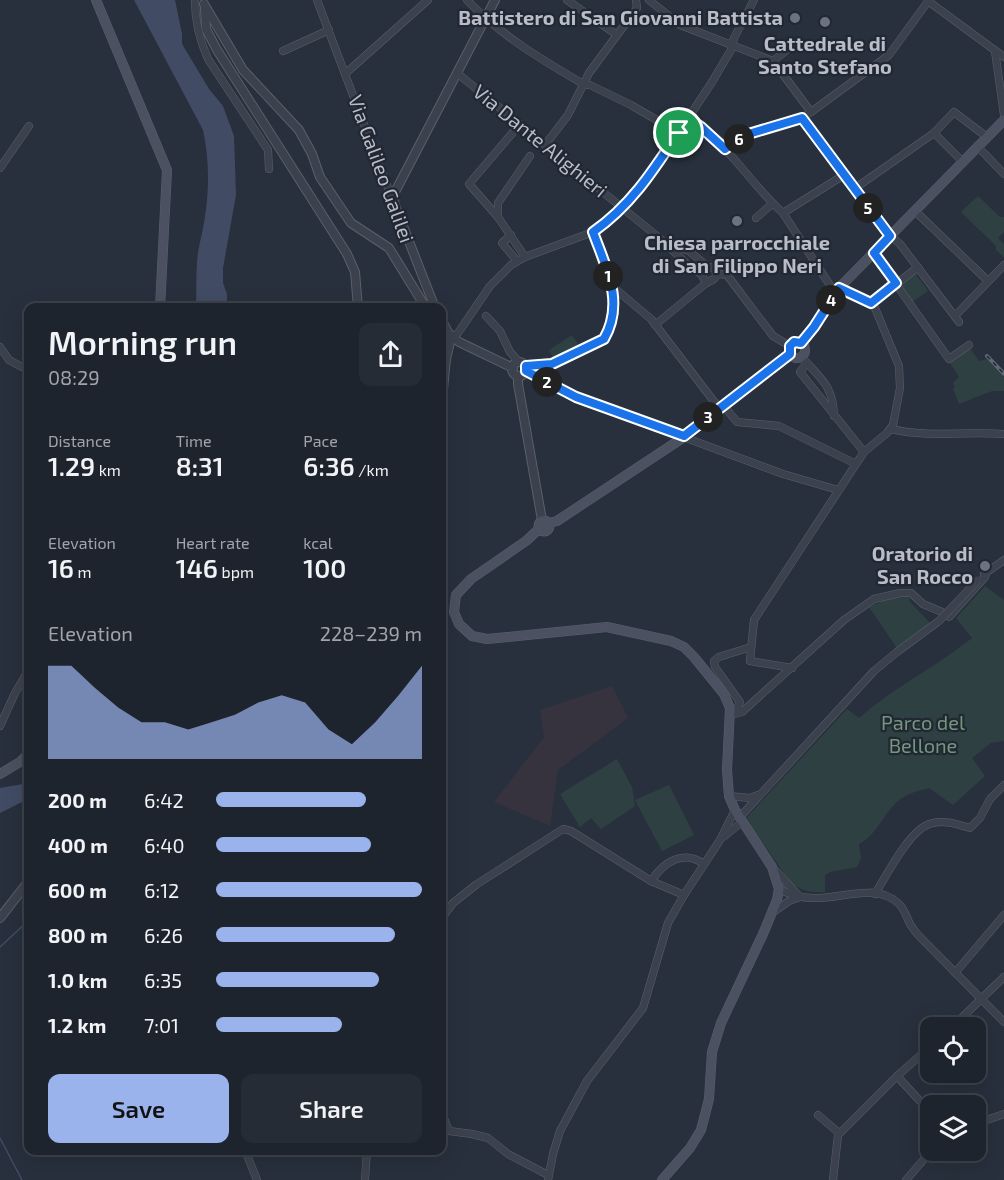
<!DOCTYPE html>
<html lang="en">
<head>
<meta charset="utf-8">
<style>
  body { margin:0; font-family:"Exo 2",sans-serif; background:#262c36; color:#f1f3f6; height:100vh; display:flex; flex-direction:column; font-size:22px; white-space:nowrap }
  * { box-sizing:border-box; margin:0 }
  p { font-size:20px; color:#a1a4aa }
  .icon { flex:none; width:33px; height:33px; fill:none; stroke:currentColor; stroke-width:2; stroke-linecap:round; stroke-linejoin:round }
  .map { position:relative; flex:1; overflow:hidden }
  .side { position:absolute; left:24px; top:303px; width:422px; height:852px; display:flex; flex-direction:column; background:#1e242e; border-radius:12px; box-shadow:0 6px 24px #0002,0 0 0 2px #3c414a }
  .side>* { flex:none }
  .controls { position:absolute; left:920px; top:1017px; display:grid; gap:12px }
  .controls a { display:grid; place-items:center; width:66px; height:66px; border-radius:12px; background:#1e242e; box-shadow:0 6px 24px #0002,0 0 0 2px #3c414a; font-size:30px }
  .pin { position:absolute; display:grid; place-items:center; width:51px; height:51px; color:#fff; margin:-26px; border:3px solid #fff; border-radius:50%; box-shadow:0 2px 6px #0007 }
  .km { position:absolute; width:30px; height:30px; margin:-15px; border-radius:50%; background:#222; color:#fff; font-size:16px; line-height:30px; text-align:center }
  .round { display:grid; place-items:center; flex:none; width:63px; height:63px; border-radius:12px; background:#262c36 }
  .headline { display:flex; align-items:center; justify-content:space-between; height:102px; padding:0 24px }
  h1 { font-size:33px; font-weight:600; line-height:45px }
  .metrics { display:grid; grid-template-columns:repeat(3,1fr); gap:9px; height:102px; padding:6px 24px }
  .metrics div { display:grid; align-content:center }
  .metrics b { font-size:26px; font-weight:600 }
  .metrics small { font-size:16px; font-weight:400 }
  .metrics p { font-size:16px }
  .chart { height:168px; padding:12px 24px }
  .chart p { display:flex; justify-content:space-between }
  .chart svg { width:100%; height:108px; margin-top:6px; fill:#9ab3ec; opacity:.7 }
  .primary-button { display:flex; gap:12px; margin-top:auto; padding:12px 24px }
  .primary-button a { flex:1; height:69px; border-radius:12px; background:#9ab3ec; color:#111; font-size:24px; font-weight:600; line-height:69px; text-align:center }
  .primary-button a+a { background:#262c36; color:#f1f3f6 }
  ul { padding:0 24px; list-style:none; font-size:20px }
  li { display:grid; grid-template-columns:96px 72px 1fr; align-items:center; height:45px }
  li i { height:15px; border-radius:8px; background:#9ab3ec }
  .map>svg:first-child { display:block }
</style>
</head>
<body>
<div class="map">
<svg width="1004" height="1180" viewBox="0 0 1004 1180">
  <rect width="100%" height="100%" fill="#28303d"/>
  <path fill="#36333f" d="M612,686L628,718L558,770L550,826L494,802L544,737L540,710Z"/>
  <g fill="#2e4042">
    <path d="M978,196L1000,217H1004V232L998,238L1004,244V257L996,250V246L961,212Z"/>
    <path d="M915,273L928,291L912,302L899,285Z"/>
    <path d="M572,335L579,346L555,361L549,350Z"/>
    <path d="M969,347L979,361L987,359L1004,377V391H992L959,404L953,389L955,387L953,383L959,377L949,361Z"/>
    <path d="M985,586L1004,600V741L991,743L972,758L985,776L953,805L929,788C918,791 906,794 898,801C883,814 877,835 859,844L861,858L857,867L830,872L825,875V892C811,893 801,891 790,882L752,827L747,817L847,709L859,718C894,687 936,667 972,638L956,618Z"/>
    <path d="M909,597L910,602L931,624L897,648L869,607L890,598Z"/>
    <path d="M617,759L632,787L635,806L601,829L591,818L580,827L560,794Z"/>
    <path d="M669,785L694,835L662,851L635,800Z"/>
  </g>
  <g fill="#414c64">
    <path d="M134,0H175L182,34V44L209,89L223,106L234,136L236,195L223,268V283L227,294V307H196C197,286 195,262 200,242C209,206 211,166 203,130Z"/>
    <path d="M28,780V799L0,813V788L23,784Z"/>
  </g>
  <g fill="none" stroke-linecap="round" stroke-linejoin="round">
    <g stroke="#414c64" stroke-width="1.5">
      <path d="M0,947L28,921"/>
      <path d="M0,1138L22,1180"/>
    </g>
    <defs>
      <g id="minor">
        <path d="M195,0C195,22 199,39 208,59L268,150L269,169"/>
        <path d="M317,0L393,201"/>
        <path d="M467,0C500,35 542,60 585,85H590L631,105L679,133"/>
        <path d="M567,0L617,35"/>
        <path d="M649,0L680,25L773,61L811,112"/>
        <path d="M928,1L1004,57"/>
        <path d="M283,51L329,30"/>
        <path d="M995,51L1004,115"/>
        <path d="M773,61L793,45"/>
        <path d="M346,73L428,0"/>
        <path d="M457,73L663,241L692,269L703,275"/>
        <path d="M688,118C727,141 750,184 783,213L835,293"/>
        <path d="M802,118L885,231L900,244L959,322"/>
        <path d="M520,124L469,184L498,217L525,257"/>
        <path d="M934,133L954,112L987,137"/>
        <path d="M545,145L568,115L589,73L637,8L636,0"/>
        <path d="M977,146L1004,174"/>
        <path d="M725,149L745,135L802,118L811,112L889,55L929,0"/>
        <path d="M0,168L29,126"/>
        <path d="M854,189L934,133L962,161"/>
        <path d="M914,210L988,281"/>
        <path d="M783,213L844,175"/>
        <path d="M498,217V203L530,156"/>
        <path d="M756,218L772,204"/>
        <path d="M593,232L613,287L651,319L719,408"/>
        <path d="M511,235L502,243L517,261"/>
        <path d="M668,243L689,251L708,267"/>
        <path d="M874,253L949,359L969,345"/>
        <circle cx="709" cy="274" r="7"/>
        <path d="M716,276L720,274L727,275L773,336L790,346"/>
        <path d="M871,304L918,267"/>
        <path d="M486,316L500,331L510,352L519,362"/>
        <path d="M955,316L1004,265"/>
        <path d="M655,325L705,284L712,280"/>
        <path d="M451,338L458,333L490,286L511,265L525,257L593,232L623,209L660,161L712,82L731,50L734,38L754,0"/>
        <path d="M0,347L9,360L22,367L28,364"/>
        <path d="M801,356C820,379 833,384 834,416"/>
        <path d="M807,363L800,372L864,452"/>
        <path d="M526,366L552,364L601,341C614,326 614,306 613,287"/>
        <path d="M526,371L576,397L783,474L838,490"/>
        <path d="M723,405L737,422L779,426L856,464"/>
        <path d="M891,429C928,438 966,431 1004,434"/>
        <path d="M984,574L1004,560"/>
        <path d="M948,616L949,617L985,577L987,571"/>
        <path d="M792,668L750,661L754,620L856,464L864,452L887,433L893,425L900,388L899,366L875,308L860,297L839,288"/>
        <path d="M733,713L737,709L740,702L715,667L714,661L719,657L751,647"/>
        <path d="M731,715L742,712L844,620L874,599L900,593H911L923,604L942,612"/>
        <path d="M0,726L15,693L28,671"/>
        <path d="M729,796L750,798L758,795"/>
        <path d="M739,818L874,671L897,652L939,621"/>
        <path d="M722,838L742,822"/>
        <path d="M773,868L800,897"/>
        <path d="M651,881C664,862 683,849 704,864"/>
        <path d="M779,889C790,895 802,898 814,898C841,899 877,882 899,904C905,910 906,916 910,924C913,929 917,934 921,938L1004,1022"/>
        <path d="M875,894C887,875 908,832 929,824C943,819 957,824 970,828L980,818L990,799L1004,785"/>
        <path d="M772,913L789,901L800,897"/>
        <path d="M441,919L453,903L477,884L563,829L571,831L651,881L684,895"/>
        <path d="M955,973L1004,915"/>
        <path d="M951,1028L1004,977"/>
        <path d="M897,1076L930,1112"/>
        <path d="M441,1111L449,1131L472,1134L488,1138L508,1154L548,1175"/>
        <path d="M818,1115L839,1133"/>
        <path d="M975,1124L1004,1114"/>
        <path d="M245,1150L257,1180"/>
        <path d="M365,1180L367,1150"/>
        <path d="M548,1180L553,1154L560,1131L587,1081L643,1008L668,923L684,895L720,840L735,810"/>
        <path d="M833,1180L838,1135L897,1076L930,1047"/>
        <path d="M906,1180L932,1150"/>
      </g>
      <g id="tertiary">
        <path d="M204,4L243,70L299,130L312,154L320,177L351,223L389,248L426,308"/>
        <path d="M205,8L206,29L217,50L347,254L355,272L358,308"/>
        <path d="M435,308L394,203L395,192L495,0"/>
        <path d="M441,319L448,332"/>
        <path d="M441,327L459,342L513,368"/>
        <circle cx="519" cy="369" r="7"/>
        <path d="M518,376V384L542,520"/>
        <path d="M441,409L446,359L451,338"/>
        <path d="M0,918L28,882"/>
      </g>
      <g id="secondary">
        <path d="M96,0L167,170L160,308"/>
        <circle cx="797" cy="350" r="8"/>
        <path d="M801,343L813,329L839,288L1004,120"/>
        <circle cx="544" cy="526" r="5.5"/>
        <path d="M549,523L557,521L684,437L790,354"/>
        <path d="M539,529L526,541L471,579L456,595L454,612L459,624L472,636L487,639L607,627L671,641L684,647L694,657L724,694L730,708L727,770L729,796L735,810L772,867L779,889L777,900L763,934L721,1023L712,1052L709,1099L701,1130L690,1148L662,1180"/>
        <path d="M0,774L20,762L28,754"/>
      </g>
    </defs>
    <use href="#minor" stroke="#5a606b" stroke-width="8"/>
    <use href="#tertiary" stroke="#5a606b" stroke-width="10"/>
    <use href="#secondary" stroke="#5a606b" stroke-width="10"/>
    <use href="#minor" stroke="#3c424d" stroke-width="7"/>
    <use href="#tertiary" stroke="#3c424d" stroke-width="8"/>
    <use href="#secondary" stroke="#4b5160" stroke-width="9"/>
    <defs>
      <path id="rail" d="M987,356L1004,374"/>
    </defs>
    <use href="#rail" stroke="#616876" stroke-width="4"/>
    <use href="#rail" stroke="#212733" stroke-width="1.5" stroke-dasharray="4.5" stroke-linecap="butt"/>
    <defs>
      <path id="minor-bridge" d="M939,621L978,580"/>
    </defs>
    <use href="#minor-bridge" stroke="#5a606b" stroke-width="8" stroke-linecap="butt"/>
    <use href="#minor-bridge" stroke="#3c424d" stroke-width="7"/>
  </g>
  <g fill="none" stroke-linecap="round" stroke-linejoin="round">
    <defs>
      <path id="route" d="M688,118L701,127L725,149L745,135L802,118L890,236L874,253L896,283L871,303L839,288L814,327L801,343L794,342L790,346V354L684,436L576,397L526,371V366L552,364L604,339C625,302 606,268 593,232C636,202 659,161 688,118Z"/>
    </defs>
    <use href="#route" stroke="#fff" stroke-width="12"/>
    <use href="#route" stroke="#1a73e8" stroke-width="8"/>
  </g>
  <g fill="#6b7280" stroke="#212733" stroke-width="2">
    <circle cx="795" cy="18" r="6"/>
    <circle cx="825" cy="22" r="6"/>
    <circle cx="737" cy="221" r="6"/>
    <circle cx="985" cy="566" r="6"/>
  </g>
  <g text-anchor="middle" stroke-width="4.5" stroke-linejoin="round" paint-order="stroke">
    <g font-size="20" font-weight="bold" fill="#b8bdc8" stroke="#212733" text-anchor="end">
      <text x="783" y="25">Battistero di San Giovanni Battista</text>
      <text x="825" y="51" text-anchor="middle">Cattedrale di<tspan x="825" dy="23">Santo Stefano</tspan></text>
      <text x="737" y="250" text-anchor="middle">Chiesa parrocchiale<tspan x="737" dy="23">di San Filippo Neri</tspan></text>
      <text x="973" y="561">Oratorio di<tspan x="973" dy="23">San Rocco</tspan></text>
    </g>
    <g font-size="20" fill="#b8bdc8" stroke="#212733">
      <text transform="translate(540 141) rotate(39)" y="7">Via Dante Alighieri</text>
      <text transform="translate(381 169) rotate(70)" y="7">Via Galileo Galilei</text>
    </g>
    <g font-size="20" fill="#73967d" stroke="#212733">
      <text x="923" y="730">Parco del<tspan x="923" dy="23">Bellone</tspan></text>
    </g>
  </g>
</svg>
<div class="controls">
<a><svg class="icon" aria-label="locate" viewBox="0 0 24 24"><circle cx="12" cy="12" r="6"/><path d="M12 2v4M12 18v4M2 12h4M18 12h4"/></svg></a>
<a><svg class="icon" aria-label="layers" viewBox="0 0 24 24"><path d="M12 4l9 5-9 5-9-5zM3 14l9 5 9-5"/></svg></a>
</div>
<div class="pin" style="left:679px;top:133px;background:#1e9e55"><svg class="icon" aria-label="arrive" viewBox="0 0 24 24"><path d="M6 21V4h12l-3 4 3 4H6"/></svg></div>
<b class="km" style="left:608px;top:276px">1</b>
<b class="km" style="left:547px;top:382px">2</b>
<b class="km" style="left:708px;top:417px">3</b>
<b class="km" style="left:831px;top:300px">4</b>
<b class="km" style="left:868px;top:208px">5</b>
<b class="km" style="left:739px;top:139px">6</b>
<section class="side">
<div class="headline"><div><h1>Morning run</h1><p>08:29</p></div><a class="round"><svg class="icon" aria-label="share" viewBox="0 0 24 24"><path d="M12 15V3M7 8l5-5 5 5M5 13v7h14v-7"/></svg></a></div>
<div class="metrics">
<div><p>Distance</p><b>1.29<small> km</small></b></div>
<div><p>Time</p><b>8:31</b></div>
<div><p>Pace</p><b>6:36<small> /km</small></b></div>
</div>
<div class="metrics">
<div><p>Elevation</p><b>16<small> m</small></b></div>
<div><p>Heart rate</p><b>146<small> bpm</small></b></div>
<div><p>kcal</p><b>100</b></div>
</div>
<div class="chart"><p><span>Elevation</span>228–239 m</p>
<svg viewBox="0 0 160 44" preserveAspectRatio="none"><path d="M0 44V6L10 6L20 15L30 23L40 29L50 29L60 32L70 29L80 26L90 21L100 18L110 21L120 32L130 38L140 29L150 18L160 6V44z"/></svg>
</div>
<ul>
<li><b>200 m</b>6:42<i style="width:73%"></i></li>
<li><b>400 m</b>6:40<i style="width:75%"></i></li>
<li><b>600 m</b>6:12<i style="width:100%"></i></li>
<li><b>800 m</b>6:26<i style="width:87%"></i></li>
<li><b>1.0 km</b>6:35<i style="width:79%"></i></li>
<li><b>1.2 km</b>7:01<i style="width:61%"></i></li>
</ul>
<div class="primary-button"><a>Save</a><a>Share</a></div>
</section>
</div>
</body>
</html>
